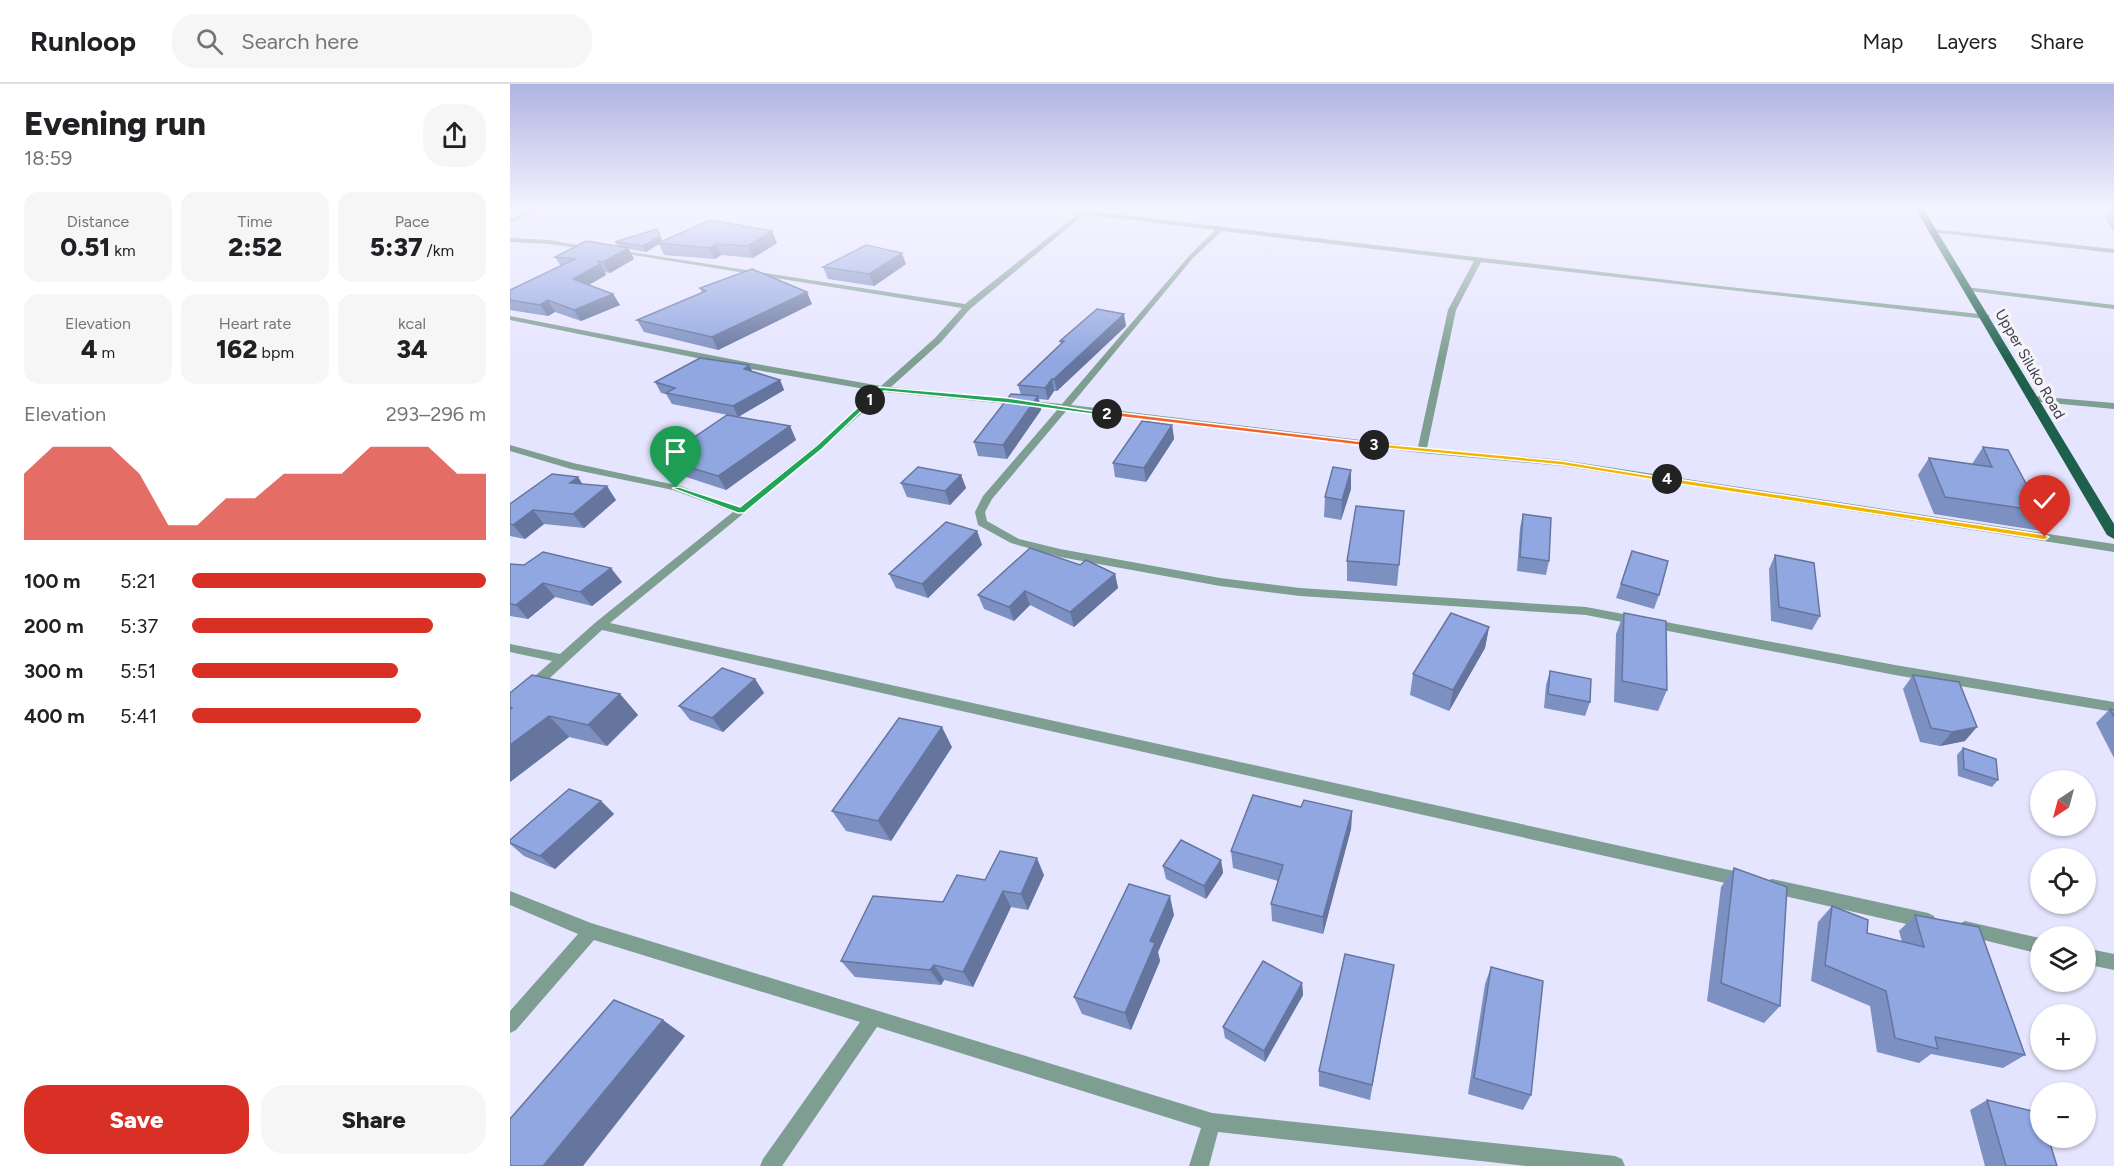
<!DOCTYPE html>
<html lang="en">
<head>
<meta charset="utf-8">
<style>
  body { margin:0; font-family:Figtree,sans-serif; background:#f6f6f6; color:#202124; height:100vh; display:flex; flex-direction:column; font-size:22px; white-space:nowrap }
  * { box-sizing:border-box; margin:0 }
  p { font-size:20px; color:#757577 }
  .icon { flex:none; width:33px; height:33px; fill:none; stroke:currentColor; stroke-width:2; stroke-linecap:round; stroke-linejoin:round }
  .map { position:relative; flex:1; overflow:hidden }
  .drawer { display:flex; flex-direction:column; background:#fff; width:510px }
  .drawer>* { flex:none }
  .needle { width:39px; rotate:216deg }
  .buttons { position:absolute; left:1520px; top:686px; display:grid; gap:12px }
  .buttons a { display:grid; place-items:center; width:66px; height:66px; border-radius:50%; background:#fff; box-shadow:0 2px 4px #0004; font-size:30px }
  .pin { position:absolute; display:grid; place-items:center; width:51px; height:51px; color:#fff; margin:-62px -26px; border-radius:50% 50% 50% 0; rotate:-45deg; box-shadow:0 0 6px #0007 }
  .pin .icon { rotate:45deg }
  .km { position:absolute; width:30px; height:30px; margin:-15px; border-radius:50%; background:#222; color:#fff; font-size:16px; line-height:30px; text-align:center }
  .round { display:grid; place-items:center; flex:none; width:63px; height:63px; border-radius:24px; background:#f6f6f6 }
  .headline { display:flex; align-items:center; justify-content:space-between; height:102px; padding:0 24px }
  h1 { font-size:33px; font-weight:800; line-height:45px }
  .metrics { display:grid; grid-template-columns:repeat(3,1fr); gap:9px; height:102px; padding:6px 24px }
  .metrics div { display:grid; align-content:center; border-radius:15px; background:#f6f6f6; text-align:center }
  .metrics b { font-size:26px; font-weight:800 }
  .metrics small { font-size:16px; font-weight:400 }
  .metrics p { font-size:16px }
  .chart { height:168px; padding:12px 24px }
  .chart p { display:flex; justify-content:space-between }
  .chart svg { width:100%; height:108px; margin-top:6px; fill:#d93025; opacity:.7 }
  .cta { display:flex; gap:12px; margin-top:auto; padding:12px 24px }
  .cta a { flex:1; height:69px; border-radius:24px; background:#d93025; color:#fff; font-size:24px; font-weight:800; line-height:69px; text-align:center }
  .cta a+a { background:#f6f6f6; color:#202124 }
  ul { padding:0 24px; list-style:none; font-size:20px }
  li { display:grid; grid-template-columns:96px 72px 1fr; align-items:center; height:45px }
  li i { height:15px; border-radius:8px; background:#d93025 }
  header { display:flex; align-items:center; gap:36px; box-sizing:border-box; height:84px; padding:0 30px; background:#fff; border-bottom:2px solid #e0e0e0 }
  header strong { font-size:28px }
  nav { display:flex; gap:33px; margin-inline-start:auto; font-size:21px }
  .search { width:420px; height:54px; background:#f6f6f6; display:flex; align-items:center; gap:15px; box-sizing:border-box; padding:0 21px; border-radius:24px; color:#757577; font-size:22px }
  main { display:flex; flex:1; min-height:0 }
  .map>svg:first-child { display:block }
</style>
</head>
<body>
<header>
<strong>Runloop</strong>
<div class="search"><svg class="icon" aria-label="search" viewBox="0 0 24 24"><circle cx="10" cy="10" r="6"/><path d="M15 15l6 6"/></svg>Search here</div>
<nav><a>Map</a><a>Layers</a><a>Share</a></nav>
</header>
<main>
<section class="drawer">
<div class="headline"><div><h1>Evening run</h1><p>18:59</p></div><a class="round"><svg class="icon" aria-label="share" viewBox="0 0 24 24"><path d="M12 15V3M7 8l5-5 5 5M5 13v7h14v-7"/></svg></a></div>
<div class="metrics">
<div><p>Distance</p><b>0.51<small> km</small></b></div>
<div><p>Time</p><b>2:52</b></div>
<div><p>Pace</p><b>5:37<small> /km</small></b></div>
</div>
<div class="metrics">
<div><p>Elevation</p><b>4<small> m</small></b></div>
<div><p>Heart rate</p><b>162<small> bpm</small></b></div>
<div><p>kcal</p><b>34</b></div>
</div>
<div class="chart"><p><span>Elevation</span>293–296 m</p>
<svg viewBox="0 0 160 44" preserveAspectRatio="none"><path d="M0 44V17L10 6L20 6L30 6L40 17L50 38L60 38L70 27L80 27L90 17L100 17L110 17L120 6L130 6L140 6L150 17L160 17V44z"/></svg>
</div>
<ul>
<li><b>100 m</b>5:21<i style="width:100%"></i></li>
<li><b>200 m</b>5:37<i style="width:82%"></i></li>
<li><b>300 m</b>5:51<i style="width:70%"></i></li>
<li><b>400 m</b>5:41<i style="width:78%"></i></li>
</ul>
<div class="cta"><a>Save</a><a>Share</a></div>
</section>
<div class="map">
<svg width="1604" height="1082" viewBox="0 0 1604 1082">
  <rect width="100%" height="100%" fill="#e6e5ff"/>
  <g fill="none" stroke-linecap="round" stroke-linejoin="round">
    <g fill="#7e9e91" fill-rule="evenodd">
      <path d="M23,124H32L0,139V135Z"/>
      <path d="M579,127L1192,200L1479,231V235H1476L971,178L946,226L917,364L1052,376L1604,460V468L1052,382L912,369L557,326L482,415L475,428L477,437L509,455L550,465L710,494L790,504L1076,523L1385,581L1604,618V628L1385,591L1076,531L790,512L710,502L550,473L501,459L468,441L465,428L473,412L548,325L375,308L312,365L100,539L1233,789L1238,791L1241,796L1238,801L1233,803L92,546L5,626L0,627V614L42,577L0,568V560L50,570L86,538L223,428L163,406L61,385L0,367V361L63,379L170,402L229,423L306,361L366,307L241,285L0,236V232L241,279L371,302L425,254L452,224L105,168L108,166L455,220L568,130ZM579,131L705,146L679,172L552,320L381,303L431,258L460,225L572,132ZM712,147L964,177L938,226L908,363L561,321L683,174Z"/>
      <path d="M1423,145L1604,165V169L1421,148L1420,147Z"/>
      <path d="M0,154L39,156L85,164L82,166L39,160L0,158Z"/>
      <path d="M1456,203L1604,221V225L1459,207L1455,205Z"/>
      <path d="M1522,312L1604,319V325L1519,317V313Z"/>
      <path d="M1262,795L1418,829L1424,832L1426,837L1424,842L1418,845L1262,809L1256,807L1254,802L1256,797Z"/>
      <path d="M0,807L81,839L702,1029L1105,1072L1112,1075L1115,1082H1017L708,1048L699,1082H679L691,1044L367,943L272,1082H250L253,1075L350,938L84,856L6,946L0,949V927L68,850L0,821Z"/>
      <path d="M1455,837L1530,854V870L1449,850L1447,845L1449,840Z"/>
      <path d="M1575,864L1604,870V886L1575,880Z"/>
    </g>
    <path fill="#1e604b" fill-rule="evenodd" d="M1405,124H1413L1604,440V455L1597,451Z"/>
  </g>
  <g fill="#7d90c2">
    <path d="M1599,124H1604V148L1594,132Z"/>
    <path d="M152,157L267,159L243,174L211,171L205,175L154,171L149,160L136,168L119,165L124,175L100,189L95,188L96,191L79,201L103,210L110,221L71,237L45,228L38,232L0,226V206L51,182L45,173L108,162L105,158Z"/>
    <path d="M396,180L364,202L318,195L313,183Z"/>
    <path d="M190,204L302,220L208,266L134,248L127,236L192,209Z"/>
    <path d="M616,242L547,307H544L538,316L529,315L531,326L497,375L468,372L464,358L511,311L508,301L551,260L550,257Z"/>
    <path d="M239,281L242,287L270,296L274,306L228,333L162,320L156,310L151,309L145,298Z"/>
    <path d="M662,341L664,355L636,398L605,393L603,379Z"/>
    <path d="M280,342L286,356L216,406L161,388L152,375Z"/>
    <path d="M1473,363L1545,429L1532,447L1424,430L1408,391L1419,374L1462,380Z"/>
    <path d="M451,391L456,404L440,421L397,413L391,399Z"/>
    <path d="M68,393L72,400L106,416L74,444L34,440L15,455L0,452V420Z"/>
    <path d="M841,405L831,436L814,433L815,413Z"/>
    <path d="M894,427L887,502L837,497V477Z"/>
    <path d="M1013,430L1039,477L1036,491L1007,487L1010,444Z"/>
    <path d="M467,447L472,461L418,514L386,504L379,490Z"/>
    <path d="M1122,467L1149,511L1144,525L1106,514Z"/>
    <path d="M1265,471L1310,532L1302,546L1261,537L1259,485Z"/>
    <path d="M0,480L112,498L82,522L45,513L18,535L0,532Z"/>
    <path d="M570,481L605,490L608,504L564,543L520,521L504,537L474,525L468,511Z"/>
    <path d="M1114,529L1157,606L1148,627L1104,618L1106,550Z"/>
    <path d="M979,543L975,564L939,627L900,611L903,590Z"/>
    <path d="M1040,587L1080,618L1075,632L1034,624L1036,601Z"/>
    <path d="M1403,591L1455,657L1430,662L1410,658L1393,605Z"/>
    <path d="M245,595L254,609L213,648L180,636L169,622Z"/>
    <path d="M0,609L110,610L128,631L97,662L59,653L0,698Z"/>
    <path d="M1600,625L1604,626V674L1586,639Z"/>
    <path d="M442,663L381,757L336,747L322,727Z"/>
    <path d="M1453,664L1488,696L1482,703L1448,692L1447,671Z"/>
    <path d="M91,717L104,730L45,785L14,772L0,760V756Z"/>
    <path d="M791,723L842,727L841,745L813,850L762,837L761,820L768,797L723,784L721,767Z"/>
    <path d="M711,776L713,789L696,815L656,795L653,782Z"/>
    <path d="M1224,784L1270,922L1254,939L1197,917L1211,803Z"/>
    <path d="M534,791L518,826L501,823L463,903L434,896L431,901L345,893L331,877L433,818L475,796Z"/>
    <path d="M1322,822L1357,849L1392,858L1389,847L1405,831L1515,971L1493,984L1421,970L1409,979L1367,968L1360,922L1301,897L1308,838Z"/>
    <path d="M664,831L648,868L650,877L621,946L572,930L564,913Z"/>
    <path d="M981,883L1021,1011L1013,1026L958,1010L975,900Z"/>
    <path d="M792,899L793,911L755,978L715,954L713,943Z"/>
    <path d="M881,899L860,1016L809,1002V987Z"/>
    <path d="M1477,1016L1547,1082H1475L1460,1026Z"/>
  </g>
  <g fill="#66759e">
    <path d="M147,145L153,158L148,159L149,160L136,168L133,162Z"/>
    <path d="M262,147L267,159L243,174L238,162Z"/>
    <path d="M206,160L211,171L205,175L199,164Z"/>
    <path d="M118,164L124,175L100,189L93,178Z"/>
    <path d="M392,169L396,180L364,202L359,190Z"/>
    <path d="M90,180L96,191L70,206L63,195Z"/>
    <path d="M297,208L302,220L208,266L202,253Z"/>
    <path d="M103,210L110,221L71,237L64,226Z"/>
    <path d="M38,216L45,228L38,232L30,221Z"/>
    <path d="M614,230L616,242L547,307L544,295Z"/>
    <path d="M239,281L244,291L234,285Z"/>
    <path d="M542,295L544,307L538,316L535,304Z"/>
    <path d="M270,296L274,306L228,333L223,322Z"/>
    <path d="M528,312L531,326L497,375L493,361Z"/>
    <path d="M662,341L664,355L636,398L634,384Z"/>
    <path d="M280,342L286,356L216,406L208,392Z"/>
    <path d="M841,386V405L831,436L832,416Z"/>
    <path d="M451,391L456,404L440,421L435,407Z"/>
    <path d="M68,393L77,407L60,399Z"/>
    <path d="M97,402L106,416L74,444L63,430Z"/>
    <path d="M23,426L34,440L15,455L3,441Z"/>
    <path d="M467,447L472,461L418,514L412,500Z"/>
    <path d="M101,484L112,498L82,522L70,508Z"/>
    <path d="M605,490L608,504L564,543L560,528Z"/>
    <path d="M33,499L45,513L18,535L6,521Z"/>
    <path d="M515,507L520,521L504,537L499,523Z"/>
    <path d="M979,543L975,564L939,627L943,606Z"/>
    <path d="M245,595L254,609L213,648L202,634Z"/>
    <path d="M110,610L128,631L97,662L78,641Z"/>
    <path d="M39,632L59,653L0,698V661Z"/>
    <path d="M432,643L442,663L381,757L368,737Z"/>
    <path d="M1467,643L1455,657L1430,662L1442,648Z"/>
    <path d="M91,717L104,730L45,785L30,772Z"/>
    <path d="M842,727L841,745L813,850V833Z"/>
    <path d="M527,774L534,791L518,826L511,810Z"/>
    <path d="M711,776L713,789L696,815L694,802Z"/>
    <path d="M493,807L501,823L463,903L453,888Z"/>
    <path d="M660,812L664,831L648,868L650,877L621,946L615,929L640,857Z"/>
    <path d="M424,881L434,896L431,901L420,886Z"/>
    <path d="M792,899L793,911L755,978L754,967Z"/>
    <path d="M153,936L175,952L73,1082H33Z"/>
  </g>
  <g fill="#91a7e1" stroke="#66759e" stroke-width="1.5">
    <path d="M200,136L262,147L238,162L206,160L199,164L148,159Z"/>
    <path d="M147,145L150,152L133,162L105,158Z"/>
    <path d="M76,157L118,164L93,178L88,177L90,180L63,195L103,210L64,226L38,216L30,221L0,216V206L65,175L45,173Z"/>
    <path d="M356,161L392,169L359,190L313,183Z"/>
    <path d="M242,185L297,208L202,253L127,236L196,207L190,204Z"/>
    <path d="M587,225L614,230L544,295H542L535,304L508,301L554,257H550Z"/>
    <path d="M190,274L239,281L234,285L270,296L223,322L156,309L165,304L145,298Z"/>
    <path d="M501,310L528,312L493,361L464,358Z"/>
    <path d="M217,331L280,342L208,392L152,375Z"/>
    <path d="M632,337L662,341L634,384L603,379Z"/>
    <path d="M1473,363L1498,366L1520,407L1534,409L1545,429L1435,413L1419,374L1482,383Z"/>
    <path d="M408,383L451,391L435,407L391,399Z"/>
    <path d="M823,383L841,386L832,416L815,413Z"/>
    <path d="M42,390L68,393L60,399L97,402L63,430L23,426L3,441L0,440V420Z"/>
    <path d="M846,422L894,427L889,481L837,477Z"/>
    <path d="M1013,430L1041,434L1039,477L1010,473Z"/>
    <path d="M436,438L467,447L412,500L379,490Z"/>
    <path d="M520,464L570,481L576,476L605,490L560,528L515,507L499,523L468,511Z"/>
    <path d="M1122,467L1158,477L1149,511L1111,500Z"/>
    <path d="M33,468L101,484L70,508L33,499L6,521L0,520V480L14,481Z"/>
    <path d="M1265,471L1304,479L1310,532L1269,523Z"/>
    <path d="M941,529L979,543L943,606L903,590Z"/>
    <path d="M1114,529L1156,537L1157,606L1112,597Z"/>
    <path d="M212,584L245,595L202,634L169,622Z"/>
    <path d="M1040,587L1081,595L1080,618L1038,610Z"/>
    <path d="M22,591L110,610L78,641L39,632L0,661V625L2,624L0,623V609Z"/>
    <path d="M1403,591L1449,598L1467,643L1442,648L1421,644Z"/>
    <path d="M1600,625L1604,626V633Z"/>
    <path d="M389,634L432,643L368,737L322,727Z"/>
    <path d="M1453,664L1486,675L1488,696L1454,685Z"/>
    <path d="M59,705L91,717L30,772L0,759V756Z"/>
    <path d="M743,711L791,723L794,716L842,727L813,833L761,820L773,781L721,767Z"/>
    <path d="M671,756L711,776L694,802L653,782Z"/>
    <path d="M490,767L527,774L511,810L493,807L453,888L424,881L420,886L331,877L363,812L433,818L447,791L475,796Z"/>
    <path d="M1224,784L1277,803L1270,922L1211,899Z"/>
    <path d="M619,800L660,812L640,857L645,859L615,929L564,913Z"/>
    <path d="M1322,822L1358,836L1357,849L1414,863L1405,831L1469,843L1515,971L1425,953L1428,965L1385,954L1376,907L1315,881Z"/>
    <path d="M835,870L884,881L862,1001L809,987Z"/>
    <path d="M753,877L792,899L754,967L713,943Z"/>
    <path d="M981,883L1033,897L1021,1011L964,994Z"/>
    <path d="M104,916L153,936L33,1082H0V1035Z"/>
    <path d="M1477,1016L1530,1029V1053H1538L1547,1082H1496Z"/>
  </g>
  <linearGradient id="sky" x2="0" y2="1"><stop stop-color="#afb4e1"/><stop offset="0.45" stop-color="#f4f3ff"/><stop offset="1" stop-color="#f4f3ff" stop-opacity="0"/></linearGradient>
  <rect width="1604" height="276" fill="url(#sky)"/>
  <path fill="#22a559" stroke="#fff" stroke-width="1.5" d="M357,315L363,316L312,365L234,429H228L162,404L169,403L230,423L306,362Z"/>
  <path fill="#22a559" stroke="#fff" stroke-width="1.5" d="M369,303L498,314L601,330L597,332L498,319L374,307L362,318H357V315Z"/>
  <path fill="#f0652b" stroke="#fff" stroke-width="1.5" d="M597,327L864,359L868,361L864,363L595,331Z"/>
  <path fill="#f5b400" stroke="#fff" stroke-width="1.5" d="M862,359L1052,377L1161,395L1157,398L1052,381L864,363H862Z"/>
  <path fill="#f5b400" stroke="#fff" stroke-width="1.5" d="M1154,393L1535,451L1539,453L1535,456L1157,398L1154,397Z"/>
  <g text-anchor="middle" stroke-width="6" stroke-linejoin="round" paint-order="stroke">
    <g font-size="15" fill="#3a3852" stroke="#f5f5f5">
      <text transform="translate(1520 280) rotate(60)" y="5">Upper Siluko Road</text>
    </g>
  </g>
</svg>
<div class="buttons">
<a><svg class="needle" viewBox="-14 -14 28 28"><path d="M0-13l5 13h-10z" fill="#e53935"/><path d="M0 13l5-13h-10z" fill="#757577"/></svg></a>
<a><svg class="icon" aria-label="locate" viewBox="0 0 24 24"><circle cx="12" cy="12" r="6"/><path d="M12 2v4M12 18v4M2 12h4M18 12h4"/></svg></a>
<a><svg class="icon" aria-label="layers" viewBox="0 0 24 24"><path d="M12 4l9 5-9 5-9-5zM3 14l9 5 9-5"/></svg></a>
<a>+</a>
<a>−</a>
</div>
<div class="pin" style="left:166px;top:404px;background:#1e9e55"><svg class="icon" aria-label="arrive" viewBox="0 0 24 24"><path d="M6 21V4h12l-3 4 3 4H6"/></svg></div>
<div class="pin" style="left:1535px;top:453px;background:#d93025"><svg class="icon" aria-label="check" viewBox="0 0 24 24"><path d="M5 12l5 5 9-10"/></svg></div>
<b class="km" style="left:360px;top:316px">1</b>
<b class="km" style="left:597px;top:330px">2</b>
<b class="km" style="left:864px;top:361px">3</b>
<b class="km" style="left:1157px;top:395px">4</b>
</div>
</main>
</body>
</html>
